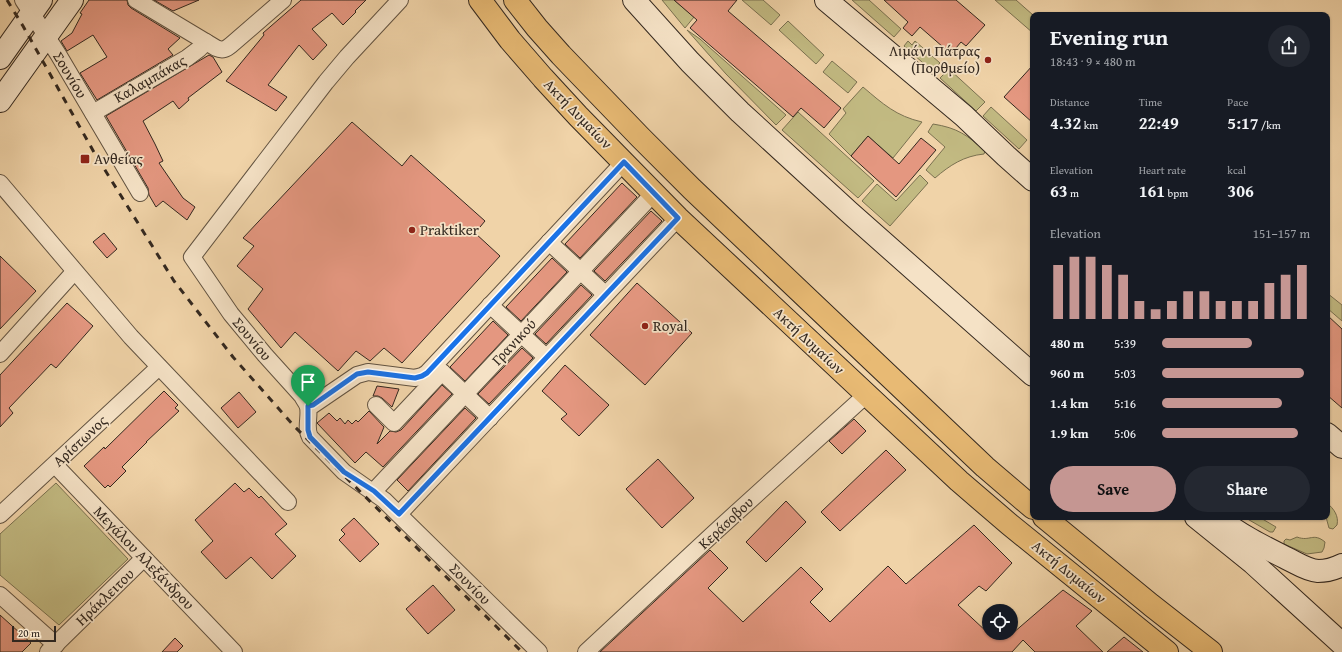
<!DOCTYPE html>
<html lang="en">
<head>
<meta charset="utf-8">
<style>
  body { margin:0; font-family:"Gentium Book Plus",serif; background:#242831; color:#f1f3f6; height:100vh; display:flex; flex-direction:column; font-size:15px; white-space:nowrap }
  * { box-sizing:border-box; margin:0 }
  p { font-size:13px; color:#9ea1a6 }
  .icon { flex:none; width:22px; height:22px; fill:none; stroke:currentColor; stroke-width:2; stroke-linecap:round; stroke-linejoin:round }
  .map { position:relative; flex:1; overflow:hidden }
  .side { position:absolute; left:1030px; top:12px; width:300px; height:508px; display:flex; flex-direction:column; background:#171b24; border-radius:8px; box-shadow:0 1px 3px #0004 }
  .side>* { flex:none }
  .buttons { position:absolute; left:982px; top:604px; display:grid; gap:8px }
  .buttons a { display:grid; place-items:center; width:36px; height:36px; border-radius:50%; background:#171b24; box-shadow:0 1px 3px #0004; font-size:20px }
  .scale { position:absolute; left:12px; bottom:10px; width:44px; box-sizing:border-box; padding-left:4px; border:2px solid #33281f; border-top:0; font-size:11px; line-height:14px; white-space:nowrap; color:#33281f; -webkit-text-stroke:3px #f5e2c6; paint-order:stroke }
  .pin { position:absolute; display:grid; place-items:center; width:34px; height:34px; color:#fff; margin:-41px -17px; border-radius:50% 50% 50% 0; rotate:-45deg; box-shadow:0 0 4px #0007 }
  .pin .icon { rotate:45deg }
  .round { display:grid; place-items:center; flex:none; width:42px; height:42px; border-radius:21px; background:#242831 }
  .headline { display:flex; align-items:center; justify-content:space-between; height:68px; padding:0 20px }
  h1 { font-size:22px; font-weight:700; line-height:30px }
  .metrics { display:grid; grid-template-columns:repeat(3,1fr); gap:6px; height:68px; padding:4px 20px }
  .metrics div { display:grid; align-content:center }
  .metrics b { font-size:17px; font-weight:700 }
  .metrics small { font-size:11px; font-weight:400 }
  .metrics p { font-size:11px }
  .chart { height:112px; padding:8px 20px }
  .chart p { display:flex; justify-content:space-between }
  .chart svg { width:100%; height:72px; margin-top:4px; stroke:#c59692; stroke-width:6 }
  .button { display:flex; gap:8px; margin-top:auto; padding:8px 20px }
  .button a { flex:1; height:46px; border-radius:24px; background:#c59692; color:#111; font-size:16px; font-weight:700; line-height:46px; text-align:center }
  .button a+a { background:#242831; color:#f1f3f6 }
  ul { padding:0 20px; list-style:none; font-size:13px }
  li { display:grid; grid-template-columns:64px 48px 1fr; align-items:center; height:30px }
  li i { height:10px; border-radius:5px; background:#c59692 }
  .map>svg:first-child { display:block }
</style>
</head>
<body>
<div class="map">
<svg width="1342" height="652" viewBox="0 0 1342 652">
  <rect width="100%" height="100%" fill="#f0d3a8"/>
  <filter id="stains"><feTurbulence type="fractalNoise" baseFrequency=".005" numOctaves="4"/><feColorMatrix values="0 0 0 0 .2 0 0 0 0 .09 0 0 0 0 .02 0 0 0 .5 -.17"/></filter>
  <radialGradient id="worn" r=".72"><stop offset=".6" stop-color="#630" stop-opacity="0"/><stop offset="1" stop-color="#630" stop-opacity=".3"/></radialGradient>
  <g fill="#c2ba82" stroke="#7a7150">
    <path d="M662,0H674L694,17L685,28Z"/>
    <path d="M742,0H763L780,15L771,25Z"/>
    <path d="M852,0H869L901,29L894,37Z"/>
    <path d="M995,0H1016L1033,15V33Z"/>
    <path d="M788,21L824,55L816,64L779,30Z"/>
    <path d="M687,30L700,39L786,115L776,125L726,74Z"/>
    <path d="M908,41L912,45L915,41L940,63L932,71L904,46Z"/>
    <path d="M832,61L857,82L848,93L823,72Z"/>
    <path d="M949,69L985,102L976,111L940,78Z"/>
    <path d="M863,87C883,104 896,116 922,122L893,158L868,136L851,156L829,134L846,113L843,109Z"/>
    <path d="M991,107L1027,140L1019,149L983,116Z"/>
    <path d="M798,112L874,181L858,198L782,130Z"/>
    <path d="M933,124C958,128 967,135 985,151L984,154C964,156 950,165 935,178L926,170L945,147L928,132Z"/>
    <path d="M920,175L928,183L890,226L862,201L877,184L896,201Z"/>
    <path d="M1327,293L1342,305V321L1327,308Z"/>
    <path d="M56,483L128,559L59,625L0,575V534Z"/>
    <path d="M1327,503C1334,509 1339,516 1337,525L1333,529L1329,528L1326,517H1327Z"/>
    <path d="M1244,517H1259L1276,527L1273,532H1270Z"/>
    <path d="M1297,537C1310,542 1313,532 1325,542L1324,548L1322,552L1307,554L1284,544V541L1286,539L1290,540Z"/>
  </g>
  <g fill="#e49780" stroke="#33281f">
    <path d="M89,0H127L128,5L131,8L180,38L168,49L173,55L97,100L80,73L107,57L93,35L67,51L61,41L72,33L82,14L80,13Z"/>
    <path d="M154,0H199L173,11Z"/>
    <path d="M301,0H366L355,11L356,12L343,25L332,13L312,29L327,45L313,60L299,45L268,85L287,97L276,111L226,81L264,35L263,33Z"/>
    <path d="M674,0H737L728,11L841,108L824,128L801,108L793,117L690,28L697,20Z"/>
    <path d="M884,0H956L985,25L966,46L961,42L951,54L920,27L912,36L903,28L908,22Z"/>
    <path d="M209,55L213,57L222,72L188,98L189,100L179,109L173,101L143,121L155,144L163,161L159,163L183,198L195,207L187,220L163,201L156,207L149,195L148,188L106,116Z"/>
    <path d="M1033,65V123L1004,97Z"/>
    <path d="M352,122L402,166L411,155L485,221L475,233L500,256L402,363L384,348L370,361L356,351L338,371L295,332L281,348L248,309L263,289L237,266L254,246L243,238Z"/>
    <path d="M868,136L899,164L921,138L936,150L896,197L851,156Z"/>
    <path d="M622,183L637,197L580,258L565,244Z"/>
    <path d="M651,211L662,221L605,281L594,271Z"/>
    <path d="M104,233L117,249L107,258L93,242Z"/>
    <path d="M0,256L36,291L0,329Z"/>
    <path d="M552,258L567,272L521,321L506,307Z"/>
    <path d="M637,283L692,333L645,385L590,335Z"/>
    <path d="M581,285L592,295L546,344L535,334Z"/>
    <path d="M67,303L93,326L56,368L51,364L9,408L13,413L0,427V375Z"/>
    <path d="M1327,315L1342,329V408L1327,395Z"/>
    <path d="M493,321L508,335L465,381L450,367Z"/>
    <path d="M522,348L533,358L489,404L478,394Z"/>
    <path d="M565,365L609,405L579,436L561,419L567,414L542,391Z"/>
    <path d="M442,385L452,394L383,467L366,452L355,463L317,423L329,413L337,421L340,418L345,424L348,420L352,424L356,420L358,422L369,411L384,427L377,444L390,431L396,432L401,430Z"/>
    <path d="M377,386L399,389L392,407L382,398L378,396H373Z"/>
    <path d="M164,391L178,405L175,408L179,411L146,442H147L122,467L126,471L110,487L108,485L105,488L84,466L104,447L105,449Z"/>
    <path d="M239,392L256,412L238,428L221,408Z"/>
    <path d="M465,408L476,418L408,491L397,480Z"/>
    <path d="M854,419L866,431L842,454L829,441Z"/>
    <path d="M886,450L906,470L840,531L821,512Z"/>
    <path d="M658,459L694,498L662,528L626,489Z"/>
    <path d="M235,483L244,492L249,488L259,498L261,496L287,524L275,534L296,556L272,579L251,557L226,579L201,552L213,541L195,520Z"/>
    <path d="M786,501L806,522L766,562L746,542Z"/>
    <path d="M354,518L379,544L360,562L339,540L345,534L341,530Z"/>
    <path d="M974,525L1012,563L986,591L979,586L958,605L988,633H1013L1063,590L1092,611L1076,626L1103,652H1035L1023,640L1012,652H600L710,550L728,568L708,588L743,622L801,567L823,589L810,602L830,622L888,566L906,584Z"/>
    <path d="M433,585L455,610L428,634L406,609Z"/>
    <path d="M0,615L31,643L22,652H0Z"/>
    <path d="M1124,637L1143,652H1107Z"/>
    <path d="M175,638L183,646L177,652H162Z"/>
  </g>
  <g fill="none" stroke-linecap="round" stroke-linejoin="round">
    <defs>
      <g id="street">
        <path d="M23,0L58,54L140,193"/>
        <path d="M136,0L216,48C223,51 226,49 231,45L283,0"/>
        <path d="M400,0L347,57L326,82L192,257L231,314L265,355L302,396C304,400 307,403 308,407C310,417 305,428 310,437L344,472L384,500L539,652"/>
        <path d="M93,113L187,58L199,49L206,42"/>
        <path d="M0,183L131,337L288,502"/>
        <path d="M549,242L605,294"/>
        <path d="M490,305L546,357"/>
        <path d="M0,354L74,272"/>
        <path d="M432,371L442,372L490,418"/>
        <path d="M376,405L394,423L442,372"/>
        <path d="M308,406L313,405L357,375L368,372L415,378L422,376L427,373L624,162"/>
        <path d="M55,465L234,652"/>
        <path d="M374,491L654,193"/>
        <path d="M399,514L678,218"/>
        <path d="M0,515L159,367"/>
        <path d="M0,595L56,645"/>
        <path d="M48,652L144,558"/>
        <path d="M586,652L714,533L866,395"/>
      </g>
      <g id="secondary">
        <path d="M634,0L690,62L740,112L849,212L1033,375"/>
        <path d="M826,0L964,116L1006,156L1033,180"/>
        <path d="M0,58L41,0"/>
        <path d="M0,101L72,0"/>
        <path d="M1327,434L1342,447"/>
        <path d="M1196,517L1253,563L1342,644"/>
        <path d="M1217,517C1238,534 1262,546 1286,558C1297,563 1306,570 1318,571C1327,571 1334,569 1342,565"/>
      </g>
      <g id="primary">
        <path d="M480,0L510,40L543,78L578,116L678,218L959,481L1009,524L1167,652"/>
        <path d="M515,0L537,28L561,55L640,137L692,189L985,467L1033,508"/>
        <path d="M1044,517L1151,605L1211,652"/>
      </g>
    </defs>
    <use href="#street" stroke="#625341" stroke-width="18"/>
    <use href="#secondary" stroke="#33281f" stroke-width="24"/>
    <use href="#primary" stroke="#33281f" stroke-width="24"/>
    <use href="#street" stroke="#f5e2c6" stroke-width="16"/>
    <use href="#secondary" stroke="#f5e2c6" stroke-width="22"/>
    <use href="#primary" stroke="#e8ba74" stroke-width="22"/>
    <path stroke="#33281f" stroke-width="3" stroke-dasharray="7 7" stroke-linecap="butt" d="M7,0L23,26L95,154L174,281L233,357L293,425L522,652"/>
  </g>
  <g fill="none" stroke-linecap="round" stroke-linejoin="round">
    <defs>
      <path id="route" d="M624,162L678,218L399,514L374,491L344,472L310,437L308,430V406L313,405L357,374L368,372L415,378L422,376L427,373Z"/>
    </defs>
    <use href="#route" stroke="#fff" stroke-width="8"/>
    <use href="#route" stroke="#1a73e8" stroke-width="5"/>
  </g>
  <g fill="#8f2418" stroke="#f5e2c6" stroke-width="1.5">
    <circle cx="988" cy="60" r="4"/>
    <rect x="80" y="154" width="10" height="10" rx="2"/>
    <circle cx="412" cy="230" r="4"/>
    <circle cx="645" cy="326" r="4"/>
  </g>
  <g text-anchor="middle" stroke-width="3.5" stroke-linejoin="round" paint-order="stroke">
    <g font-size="15" fill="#33281f" stroke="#f5e2c6" text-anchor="start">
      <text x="980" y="56" text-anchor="end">Λιμάνι Πάτρας<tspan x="980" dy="17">(Πορθμείο)</tspan></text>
      <text x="94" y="164">Ανθείας</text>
      <text x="420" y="235">Praktiker</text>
      <text x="653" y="331">Royal</text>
    </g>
    <g font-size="15" fill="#33281f" stroke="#f5e2c6">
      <text transform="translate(70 75) rotate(59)" y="5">Σουνίου</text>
      <text transform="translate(150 79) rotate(-30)" y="5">Καλαμπάκας</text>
      <text transform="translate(578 114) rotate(46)" y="5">Ακτή Δυμαίων</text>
      <text transform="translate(252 339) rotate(50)" y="5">Σουνίου</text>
      <text transform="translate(809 341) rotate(43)" y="5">Ακτή Δυμαίων</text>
      <text transform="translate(514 342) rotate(-47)" y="5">Γρανικού</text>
      <text transform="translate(80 441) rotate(-43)" y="5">Αρίστωνος</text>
      <text transform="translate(726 523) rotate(-43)" y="5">Κεράσοβου</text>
      <text transform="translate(144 558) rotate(46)" y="5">Μεγάλου Αλεξάνδρου</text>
      <text transform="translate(1069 572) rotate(39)" y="5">Ακτή Δυμαίων</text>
      <text transform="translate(470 584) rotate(45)" y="5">Σουνίου</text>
      <text transform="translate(105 597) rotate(-44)" y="5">Ηράκλειτου</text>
    </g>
  </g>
  <rect width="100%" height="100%" filter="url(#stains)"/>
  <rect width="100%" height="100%" fill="url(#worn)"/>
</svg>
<div class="buttons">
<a><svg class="icon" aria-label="locate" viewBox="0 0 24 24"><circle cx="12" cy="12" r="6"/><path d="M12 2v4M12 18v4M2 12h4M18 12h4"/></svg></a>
</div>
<div class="scale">20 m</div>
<div class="pin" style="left:308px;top:406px;background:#1e9e55"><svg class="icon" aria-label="arrive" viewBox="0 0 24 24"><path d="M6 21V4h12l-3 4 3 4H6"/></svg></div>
<section class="side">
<div class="headline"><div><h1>Evening run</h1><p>18:43 · 9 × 480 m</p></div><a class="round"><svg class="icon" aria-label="share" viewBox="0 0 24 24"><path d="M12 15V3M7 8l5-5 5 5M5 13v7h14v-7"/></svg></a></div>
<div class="metrics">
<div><p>Distance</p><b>4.32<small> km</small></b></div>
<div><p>Time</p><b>22:49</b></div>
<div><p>Pace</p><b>5:17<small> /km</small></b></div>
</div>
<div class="metrics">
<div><p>Elevation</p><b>63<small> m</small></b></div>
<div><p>Heart rate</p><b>161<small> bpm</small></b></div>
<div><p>kcal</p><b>306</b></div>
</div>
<div class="chart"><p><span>Elevation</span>151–157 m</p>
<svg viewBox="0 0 160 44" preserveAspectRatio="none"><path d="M5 44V11M15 44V6M25 44V6M35 44V11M45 44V17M55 44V33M65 44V38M75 44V33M85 44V27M95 44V27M105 44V33M115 44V33M125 44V33M135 44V22M145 44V17M155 44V11"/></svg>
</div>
<ul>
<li><b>480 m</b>5:39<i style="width:61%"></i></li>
<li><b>960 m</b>5:03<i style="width:96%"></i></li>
<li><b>1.4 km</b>5:16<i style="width:81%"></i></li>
<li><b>1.9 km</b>5:06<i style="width:92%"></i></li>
</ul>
<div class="button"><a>Save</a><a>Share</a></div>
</section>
</div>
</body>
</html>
